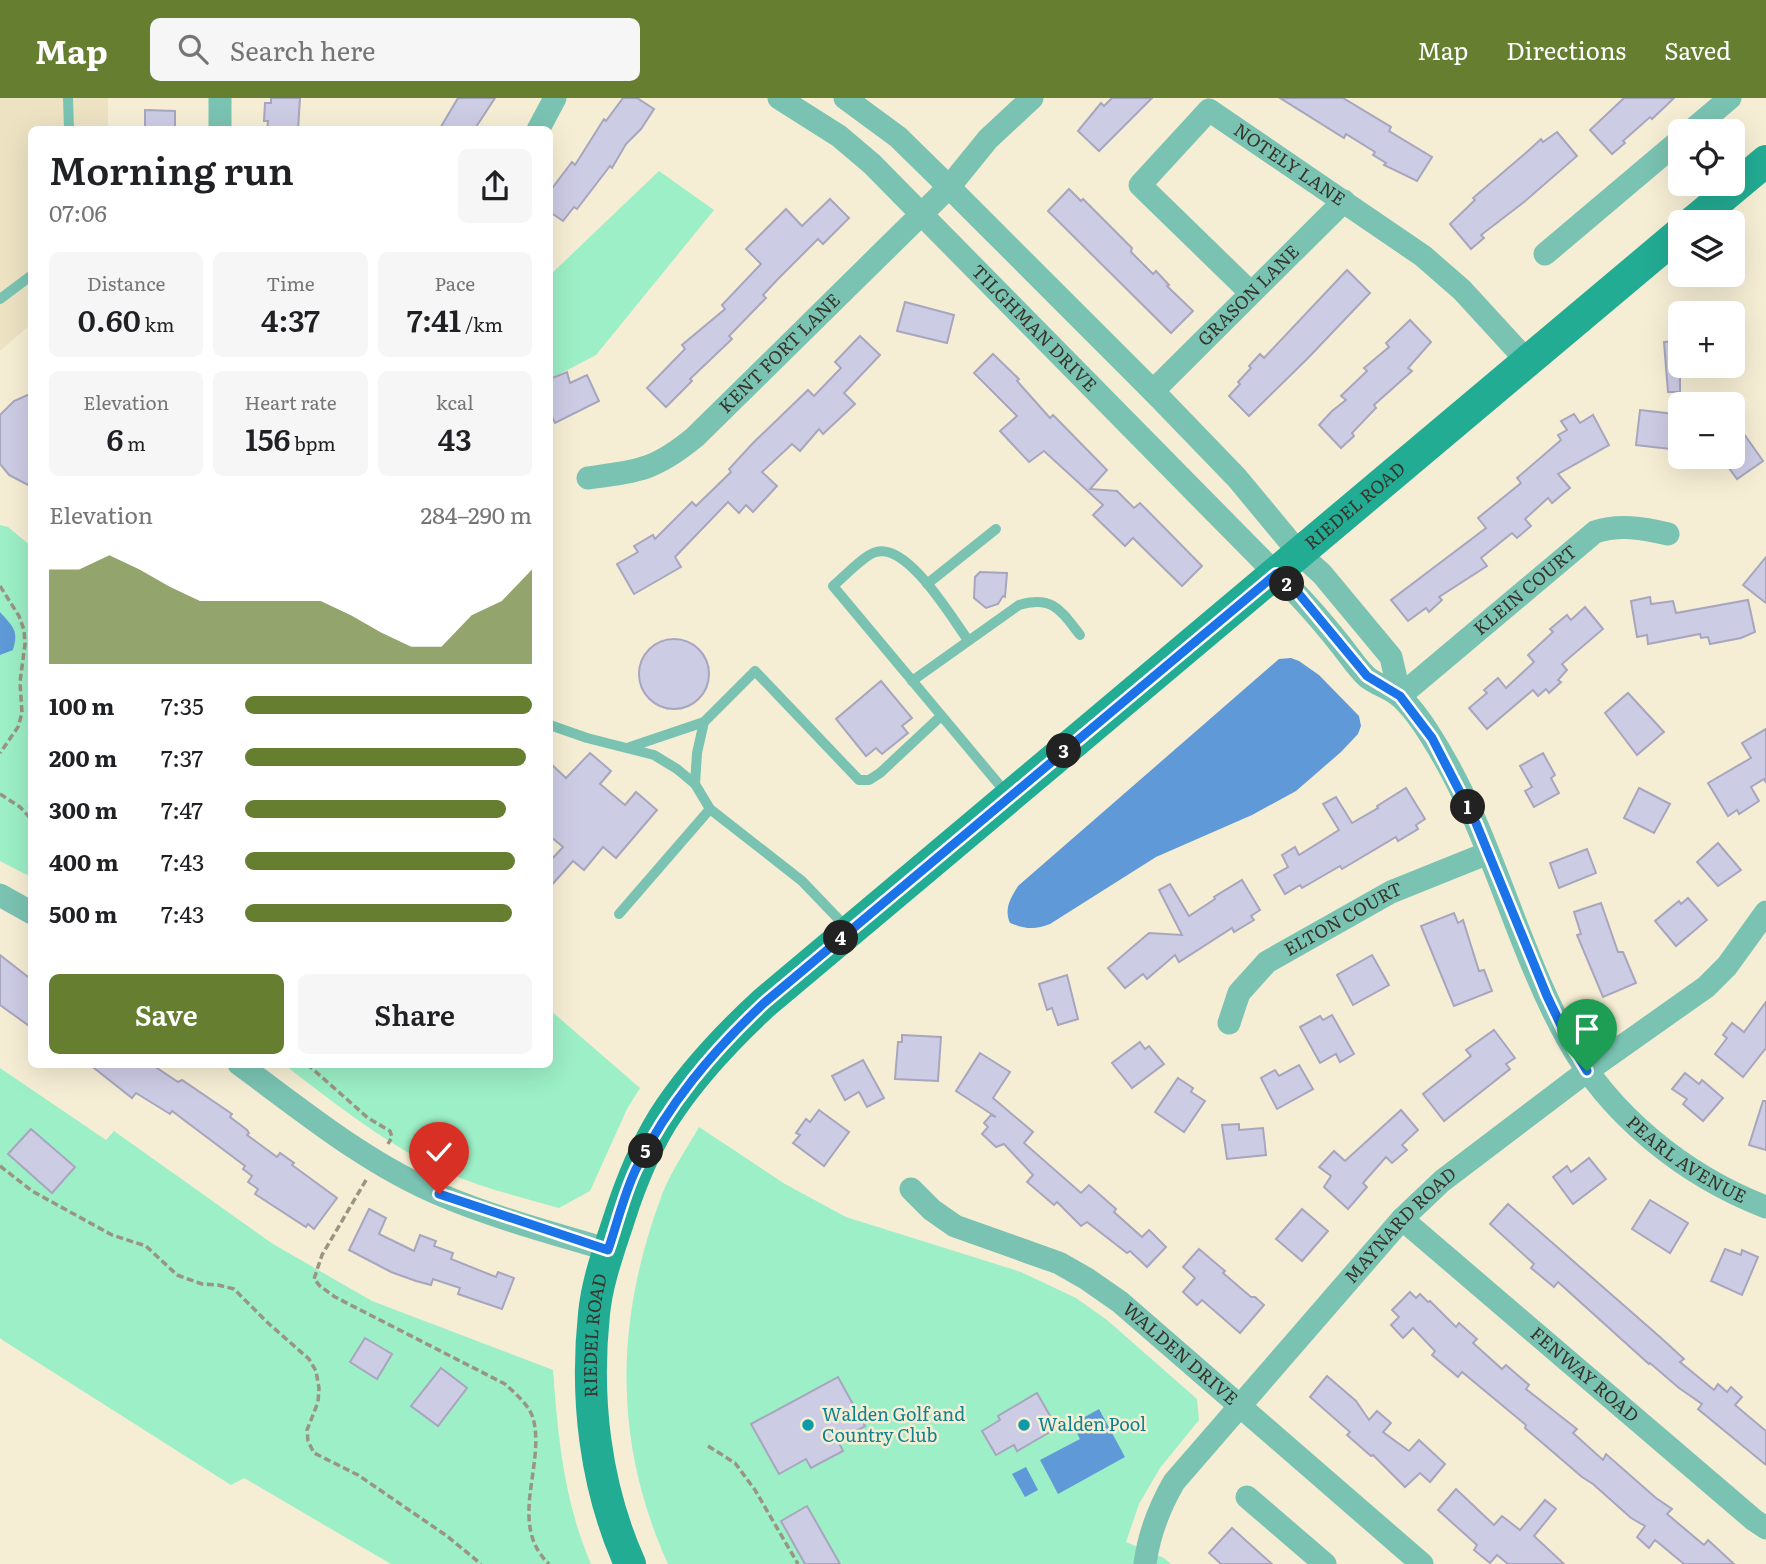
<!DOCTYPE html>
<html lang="en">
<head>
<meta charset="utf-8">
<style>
  body { margin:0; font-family:Literata,serif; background:#f6f6f6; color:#202124; height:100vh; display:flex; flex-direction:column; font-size:26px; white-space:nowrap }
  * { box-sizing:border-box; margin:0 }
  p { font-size:23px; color:#757577 }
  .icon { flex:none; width:38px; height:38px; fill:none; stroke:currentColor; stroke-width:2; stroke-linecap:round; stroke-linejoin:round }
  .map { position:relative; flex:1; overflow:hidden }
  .details { position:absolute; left:28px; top:28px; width:525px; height:942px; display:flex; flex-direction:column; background:#fff; border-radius:10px; box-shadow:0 7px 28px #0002 }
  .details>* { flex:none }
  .tools { position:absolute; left:1668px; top:21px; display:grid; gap:14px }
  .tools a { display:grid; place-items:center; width:77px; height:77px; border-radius:10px; background:#fff; box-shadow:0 7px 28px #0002; font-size:35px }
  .pin { position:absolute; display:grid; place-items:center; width:60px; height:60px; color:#fff; margin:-72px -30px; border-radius:50% 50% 50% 0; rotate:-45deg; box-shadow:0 0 7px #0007 }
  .pin .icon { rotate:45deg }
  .km { position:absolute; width:35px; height:35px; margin:-18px; border-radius:50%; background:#222; color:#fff; font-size:19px; line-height:35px; text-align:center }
  .round { display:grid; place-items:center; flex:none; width:74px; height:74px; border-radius:10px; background:#f6f6f6 }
  .head { display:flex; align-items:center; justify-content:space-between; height:119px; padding:0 21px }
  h1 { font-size:38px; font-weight:600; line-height:52px }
  .figures { display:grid; grid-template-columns:repeat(3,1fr); gap:10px; height:119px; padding:7px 21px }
  .figures div { display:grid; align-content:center; border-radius:10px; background:#f6f6f6; text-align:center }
  .figures b { font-size:30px; font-weight:600 }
  .figures small { font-size:19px; font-weight:400 }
  .figures p { font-size:19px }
  .chart { height:196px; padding:14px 21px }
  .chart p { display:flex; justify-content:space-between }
  .chart svg { width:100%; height:126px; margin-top:7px; fill:#667e30; opacity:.7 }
  .primary-button { display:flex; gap:14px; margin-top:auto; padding:14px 21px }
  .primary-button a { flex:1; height:80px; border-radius:10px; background:#667e30; color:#fff; font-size:28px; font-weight:600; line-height:80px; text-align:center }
  .primary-button a+a { background:#f6f6f6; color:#202124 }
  ul { padding:0 21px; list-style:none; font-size:23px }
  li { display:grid; grid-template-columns:112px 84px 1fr; align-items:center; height:52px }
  li i { height:18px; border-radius:9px; background:#667e30 }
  header { display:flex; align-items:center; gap:42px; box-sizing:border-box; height:98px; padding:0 35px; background:#667e30; color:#fff }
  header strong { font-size:33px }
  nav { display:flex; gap:38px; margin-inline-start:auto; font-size:24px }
  .search { width:490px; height:63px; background:#f6f6f6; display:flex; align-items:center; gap:18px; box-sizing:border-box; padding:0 24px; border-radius:10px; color:#757577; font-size:26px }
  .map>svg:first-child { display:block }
</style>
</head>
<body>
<header>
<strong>Map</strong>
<div class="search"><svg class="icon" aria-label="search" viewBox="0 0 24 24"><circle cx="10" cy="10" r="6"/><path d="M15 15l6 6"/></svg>Search here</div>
<nav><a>Map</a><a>Directions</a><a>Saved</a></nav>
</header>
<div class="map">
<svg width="1766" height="1466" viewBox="0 0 1766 1466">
  <rect width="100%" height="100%" fill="#f6eed4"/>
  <path fill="#ede3c3" d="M0,0H108V31L32,32L31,226L0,253Z"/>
  <g fill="#9cefc6">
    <path d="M659,73L714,112L596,257L550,281V177Z"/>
    <path d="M0,427L8,429L31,448V779L0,763Z"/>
    <path d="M550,912L640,990L627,1011L590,1093L559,1110C521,1099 482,1090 446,1074C386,1047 335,1005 283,966H550Z"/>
    <path d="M0,970L106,1042L114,1033L273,1146L372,1203L553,1272C558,1339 564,1404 591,1466H391L244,1380L231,1387L4,1243L0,1240Z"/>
    <path d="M699,1029L785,1086L846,1119L1021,1174L1076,1200L1107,1222L1197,1301L1199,1322L1160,1370L1139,1406L1126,1444L1164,1460L1171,1466H668C612,1343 615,1220 663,1094C672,1072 687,1050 699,1029Z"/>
  </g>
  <g fill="#5f99d7">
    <path d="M0,514C13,529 19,532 13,552L0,557Z"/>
    <path d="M1291,560L1299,563L1319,577L1359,618L1361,628L1358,636L1341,654L1296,693L1252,717L1156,759L1050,826C1035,832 1025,831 1010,825C1004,811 1010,801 1018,788L1279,561Z"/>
    <path d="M1099,1311L1125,1359L1058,1396L1040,1362L1080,1341L1072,1326Z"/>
    <path d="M1026,1369L1038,1392L1025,1399L1012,1376Z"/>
  </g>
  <g fill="#cdcce5" stroke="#a7a6be" stroke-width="2">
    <path d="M271,0H300L298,32H267L268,23H264L265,5H271Z"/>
    <path d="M458,0H495L474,32H439Z"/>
    <path d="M623,0H637L654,11L641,31L626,46L612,70L610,68L577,111L574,109L563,123L550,114V93L572,64L575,67L604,21L606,23Z"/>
    <path d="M1112,0H1152L1099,53L1078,33L1101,5L1104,8Z"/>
    <path d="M1280,0H1343L1391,29L1389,33L1432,59L1417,83L1384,67L1386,65L1373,57L1375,54L1346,36L1344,40Z"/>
    <path d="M1624,0H1674L1652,21L1650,19L1623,43L1625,45L1612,56L1590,32Z"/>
    <path d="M145,12L175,13V32H145Z"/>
    <path d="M1557,34L1577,58L1524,104L1481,137L1484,140L1471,151L1450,126L1475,102L1473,100L1528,53L1541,41L1543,44Z"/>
    <path d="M1069,91L1081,103L1083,101L1132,150L1131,154L1153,176L1156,173L1169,187L1167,188L1193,213L1171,235L1048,113Z"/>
    <path d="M830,101L849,120L823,146L818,141L778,181L763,197L766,200L729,238L732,241L690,281L692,283L666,309L647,290L685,251L682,247L725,211L722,207L761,166L746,151L786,111L802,128Z"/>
    <path d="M1347,172L1370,195L1309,259L1249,318L1229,298L1240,286L1238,284L1251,270L1249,268L1260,256L1264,260Z"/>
    <path d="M905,204L954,217L947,245L897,233Z"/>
    <path d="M1410,222L1431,244L1408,270L1412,273L1374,307L1376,310L1352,335L1354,338L1341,350L1319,327L1332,313L1346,302L1341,298L1367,273L1364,270L1389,249L1386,245Z"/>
    <path d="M860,238L880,257L844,295L855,306L823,336L819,331L800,353L792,346L762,374L777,388L753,414L746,407L739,415L728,404L675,459L681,469L634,496L617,466L638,454L634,448L653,437L655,441L692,404L696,408L731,374L729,371L753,345L808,292L814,298L841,270L835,264Z"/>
    <path d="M1680,242V294H1668L1664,244Z"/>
    <path d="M993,256L1019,281L1017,283L1050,320L1053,317L1107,372L1090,391L1117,393L1134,410L1140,405L1202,468L1182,488L1133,440L1125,448L1093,417L1103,407L1044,353L1029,364L1000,333L1017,318L974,275Z"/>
    <path d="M567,274L570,285L587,277L599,303L555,325L550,314V281Z"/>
    <path d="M32,295V389L9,377L0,366V317L14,303Z"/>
    <path d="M1640,312L1674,316L1670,351L1636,347Z"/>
    <path d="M1574,316L1580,325L1593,317L1609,347L1558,376L1570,390L1552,405L1548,400L1525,421L1531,428L1517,440L1512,435L1481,460L1487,468L1439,499L1442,502L1429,514L1426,510L1408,523L1391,502L1486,430L1478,420L1521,385L1517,380L1561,342L1558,337L1567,332L1561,323Z"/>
    <path d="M1732,319L1763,363L1737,381L1721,359H1732Z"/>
    <path d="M1766,459V505L1743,487Z"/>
    <path d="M980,474L1007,475L1005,499L1003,498L998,506L986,510L974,500L975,479Z"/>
    <path d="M1650,499L1651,506L1673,503L1676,515L1748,502L1755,534L1741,540L1710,546L1708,539L1701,540L1700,536L1648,546L1647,537L1637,539L1631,503Z"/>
    <path d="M1585,509L1603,531L1562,566L1567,572L1558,582L1561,584L1549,595L1546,591L1538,598L1533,592L1487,631L1469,610L1487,595L1484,592L1498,580L1506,590L1534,564L1528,557L1553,534L1550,531L1567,517L1571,522Z"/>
    <circle cx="674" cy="576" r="35"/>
    <path d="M881,583L912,620L902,628L908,635L882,656L876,650L866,658L836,621Z"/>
    <path d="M1628,595L1664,634L1637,657L1605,615Z"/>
    <path d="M1766,631V685L1764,681L1751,689L1759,703L1739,716L1737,712L1728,718L1708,685L1751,660L1742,645Z"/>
    <path d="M590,655L611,673L600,686L625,707L636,694L657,712L616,760L603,749L584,772L573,763L550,789V763L563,749L550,738V665L566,680Z"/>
    <path d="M1543,655L1555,677L1551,680L1559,695L1534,709L1525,693L1532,689L1520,668Z"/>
    <path d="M1406,690L1425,721L1416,727L1418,731L1398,743L1396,739L1342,771L1340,768L1302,790L1300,787L1285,796L1274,777L1288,769L1282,757L1295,749L1299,757L1339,732L1323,706L1336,699L1352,725L1378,710L1377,708Z"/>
    <path d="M1639,690L1670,706L1654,735L1624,720Z"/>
    <path d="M1718,745L1741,772L1718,788L1697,764Z"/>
    <path d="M1587,751L1596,775L1559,790L1550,765Z"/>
    <path d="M1242,782L1260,812L1251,818L1254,822L1234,834L1232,830L1179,864L1175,857L1147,881L1143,876L1125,890L1108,870L1149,835L1182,837L1159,792L1170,786L1189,818L1215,801L1214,799Z"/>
    <path d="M1688,800L1707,822L1676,848L1655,823L1679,803L1681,806Z"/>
    <path d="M1601,805L1618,854H1623L1636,885L1603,899L1577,837L1581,836L1574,814Z"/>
    <path d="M1454,815L1458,825L1463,822L1479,873L1484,872L1492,893L1454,908L1421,828Z"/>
    <path d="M0,857L32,882V930L0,907Z"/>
    <path d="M1372,857L1389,887L1353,907L1337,877Z"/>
    <path d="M1067,877L1078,921L1058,927L1052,910L1047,912L1039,886Z"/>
    <path d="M1766,904V950L1743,979L1715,956L1727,940L1723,937L1732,925L1744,934Z"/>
    <path d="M1332,917L1354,956L1340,964L1336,956L1320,965L1300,929L1320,918L1323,922Z"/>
    <path d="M1494,932L1515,960L1506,966L1510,971L1444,1023L1423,996L1471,958L1466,952Z"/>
    <path d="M902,937L941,939L938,983L895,981L898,944H902Z"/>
    <path d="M1140,944L1145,951L1149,948L1164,966L1132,990L1112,965Z"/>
    <path d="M980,955L1010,974L993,1000L1033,1034L1024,1045L1081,1095L1089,1087L1116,1111L1114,1114L1142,1139L1149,1132L1166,1149L1147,1169L1130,1153L1127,1155L1087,1124L1081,1128L1057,1104L1054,1107L1027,1084L1033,1077L1004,1046L996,1049L982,1036L988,1029L984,1025L991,1017L996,1019L956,993Z"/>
    <path d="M863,962L884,1000L867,1009L859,994L845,1002L832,978Z"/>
    <path d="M89,966H151L178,984L182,982L232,1016L230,1019L247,1032L249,1035L247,1037L277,1059L280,1055L294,1065L292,1067L337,1100L314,1131L308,1126L306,1129L255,1096L258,1091L248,1084L252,1078L243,1071L245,1068L172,1013L170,1016L136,995L132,1000Z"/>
    <path d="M1299,967L1313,991L1277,1011L1261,980L1275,972L1279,978Z"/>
    <path d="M1685,975L1699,986L1702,982L1723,1000L1703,1023L1683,1006L1687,1001L1672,991Z"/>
    <path d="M1178,980L1193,990L1191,994L1205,1003L1184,1034L1155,1014Z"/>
    <path d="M1763,1003H1766V1052L1749,1047Z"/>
    <path d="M819,1012L849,1034L824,1068L793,1045L800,1037L796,1035L806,1021L810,1024Z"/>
    <path d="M1401,1012L1418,1032L1402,1047L1407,1052L1392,1065L1386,1059L1363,1085L1367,1089L1348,1111L1324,1089L1331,1078L1319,1069L1334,1053L1345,1063Z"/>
    <path d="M1239,1026V1032L1263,1030L1266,1057L1227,1061L1222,1027Z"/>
    <path d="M31,1031L75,1069L52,1095L8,1056Z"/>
    <path d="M1589,1060L1606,1081L1573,1106L1553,1079L1567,1068L1571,1074Z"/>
    <path d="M1650,1102L1688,1125L1670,1155L1632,1131Z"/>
    <path d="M1508,1106L1660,1239L1684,1261L1680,1264L1714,1292L1718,1286L1727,1294L1731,1289L1742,1299L1735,1307L1766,1333V1367L1698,1311L1702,1306L1679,1290L1650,1265L1649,1266L1558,1184L1554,1189L1531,1170L1534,1166L1490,1126Z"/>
    <path d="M369,1111L386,1120L379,1136L414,1153L420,1137L436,1143L434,1148L453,1155L451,1161L496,1179L498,1174L514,1180L502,1211L458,1196L460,1190L433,1181L431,1187L416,1183L391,1174L349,1152Z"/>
    <path d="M1302,1111L1328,1133L1302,1163L1276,1141Z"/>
    <path d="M1199,1151L1225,1173L1223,1175L1251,1199H1255L1264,1207L1240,1235L1202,1202L1197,1207L1183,1194L1195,1180L1183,1169Z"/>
    <path d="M1725,1151L1741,1157L1742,1152L1758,1159L1742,1197L1711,1183Z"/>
    <path d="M1410,1194L1416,1200L1420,1196L1428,1204L1430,1203L1456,1229L1459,1225L1477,1241L1473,1245L1502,1271L1506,1267L1529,1287L1526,1291L1577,1331L1573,1335L1603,1362L1606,1356L1656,1400L1672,1411L1667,1416L1704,1447L1708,1442L1734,1466H1684L1655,1442L1649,1450L1637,1439L1645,1428L1631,1420L1593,1386L1582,1379L1525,1330L1526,1327L1462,1274L1458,1279L1432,1257L1435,1253L1413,1230L1403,1240L1391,1227L1399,1219L1392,1212Z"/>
    <path d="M365,1240L392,1256L377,1281L350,1264Z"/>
    <path d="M441,1270L467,1290L438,1328L411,1308Z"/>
    <path d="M1327,1278L1356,1303L1369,1322L1377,1313L1391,1325L1383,1334L1409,1353L1419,1342L1445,1366L1430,1384L1420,1375L1405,1389L1373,1357L1371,1358L1347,1337L1350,1334L1310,1299Z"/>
    <path d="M838,1279L865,1328L838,1343L843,1353L811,1370L806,1361L779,1376L751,1326Z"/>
    <path d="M1037,1295L1057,1330L1017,1353L1014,1347L996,1357L982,1333L1000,1322L998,1318Z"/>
    <path d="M1456,1391L1494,1427L1502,1418L1520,1432L1545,1402L1556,1411L1534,1438L1564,1466H1508L1497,1457L1490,1465L1474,1452L1477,1447L1438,1412Z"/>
    <path d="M807,1408L840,1466H805L781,1423Z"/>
    <path d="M1232,1430L1253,1449L1272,1466H1221L1209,1455Z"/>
  </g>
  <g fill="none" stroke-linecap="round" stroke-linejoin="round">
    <g stroke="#9a9582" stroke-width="3.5" stroke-dasharray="7 3.5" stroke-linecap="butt">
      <path d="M0,488L19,518L24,532L25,546L20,584L22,615L18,629L0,655"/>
      <path d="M0,696L20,709L32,722"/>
      <path d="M307,966L368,1020L390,1033L392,1039L388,1046"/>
      <path d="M0,1068L32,1093L112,1137L146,1148L177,1177L202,1186L218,1187L234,1191L268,1225L309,1261L316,1273L319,1290L318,1304L307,1332L308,1343L314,1355L358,1377L447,1438L481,1466"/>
      <path d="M366,1082L322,1157L314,1181L320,1188L335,1199L505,1286C515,1295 529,1307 533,1320C546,1367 507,1426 549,1466"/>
      <path d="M708,1348L735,1365L755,1392L798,1466"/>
    </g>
    <g stroke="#7ac3b2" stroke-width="10">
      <path d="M68,0L69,32"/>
      <path d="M0,201L32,177"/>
      <path d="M927,486L996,431"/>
      <path d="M968,542C951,519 908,445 876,454C864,457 844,479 833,488L1007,696"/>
      <path d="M912,583L1019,507C1053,497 1061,513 1080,537"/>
      <path d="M550,627L587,640L654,657L677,671L695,686L710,711L802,783L848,831"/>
      <path d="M630,649L704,624"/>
      <path d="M695,686L697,655L704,624L755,573L859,682H869L880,675L941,618"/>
      <path d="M619,816L710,711"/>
    </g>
    <g stroke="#7ac3b2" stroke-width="23">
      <path d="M220,0V32"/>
      <path id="s1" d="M779,0L839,38L872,66L1276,476C1300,497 1320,521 1340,546C1349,557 1357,570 1367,579C1377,587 1390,590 1399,598C1411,608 1424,627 1432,640C1491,733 1514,844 1567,940C1609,1017 1685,1078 1766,1109"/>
      <path d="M845,0L898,39L949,89L1153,293L1237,380L1300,456L1322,476L1391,559L1400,598"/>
      <path d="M538,32L555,0"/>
      <path d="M1691,33L1730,0"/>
      <path d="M1545,156L1680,42"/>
      <path id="s2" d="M1251,195L1140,87L1209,12L1423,158L1462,192L1528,264"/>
      <path id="s3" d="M1153,293L1344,103"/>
      <path id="s4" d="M588,380C639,373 655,372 695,339L949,89L988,41L1032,0"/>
      <path id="s5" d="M1400,598L1595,434C1619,426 1643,430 1668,436"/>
      <path d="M0,797L32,815"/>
      <path id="s6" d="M1229,925L1239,895L1267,864L1391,794L1488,755"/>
      <path d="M239,966C303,1013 367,1066 441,1097C495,1120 553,1135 609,1152"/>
      <path id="s7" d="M911,1091L932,1112L955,1128L1059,1165L1087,1181L1120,1204L1422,1466"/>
      <path id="s8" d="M1402,1121L1754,1422L1766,1430"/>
      <path d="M1247,1399L1325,1466"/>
      <path id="s9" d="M1145,1466C1149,1435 1159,1410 1174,1384L1402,1121L1442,1083L1587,973L1706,889L1727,868L1766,814"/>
    </g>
    <g stroke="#23ac94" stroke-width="32">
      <path d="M1693,124L1766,63"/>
      <path id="s10" d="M630,1466C595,1388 585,1300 594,1216C597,1183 610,1149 620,1118C631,1084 644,1052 663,1021C691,977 726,940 764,905L1680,135"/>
    </g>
  </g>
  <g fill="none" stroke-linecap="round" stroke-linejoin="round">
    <defs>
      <path id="route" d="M439,1096L608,1152C617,1126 624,1096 636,1071C668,1006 712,954 764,905L1276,476L1299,496L1367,578L1400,598L1432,640L1476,725L1547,898L1567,940L1587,973"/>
    </defs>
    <use href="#route" stroke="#fff" stroke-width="14"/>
    <use href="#route" stroke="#1a73e8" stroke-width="9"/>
  </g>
  <g fill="#0f9aa8" stroke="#f6eed4" stroke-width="2.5">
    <circle cx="808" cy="1327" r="7"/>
    <circle cx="1024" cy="1327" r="7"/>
  </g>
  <g text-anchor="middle" stroke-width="5" stroke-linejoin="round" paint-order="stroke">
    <g font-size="18" fill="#37342a" stroke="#f6eed4">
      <text dy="6" stroke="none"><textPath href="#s2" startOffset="354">NOTELY LANE</textPath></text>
      <text dy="6" stroke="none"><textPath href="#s3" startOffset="135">GRASON LANE</textPath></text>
      <text dy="6" stroke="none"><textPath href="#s1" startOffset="345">TILGHMAN DRIVE</textPath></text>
      <text dy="6" stroke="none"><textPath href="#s4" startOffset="236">KENT FORT LANE</textPath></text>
      <text dy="6" stroke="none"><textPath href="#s10" startOffset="1390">RIEDEL ROAD</textPath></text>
      <text dy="6" stroke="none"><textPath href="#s5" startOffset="164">KLEIN COURT</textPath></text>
      <text dy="6" stroke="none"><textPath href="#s6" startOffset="161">ELTON COURT</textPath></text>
      <text dy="6" stroke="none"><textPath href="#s1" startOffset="1421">PEARL AVENUE</textPath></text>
      <text dy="6" stroke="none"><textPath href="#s9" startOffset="430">MAYNARD ROAD</textPath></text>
      <text dy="6" stroke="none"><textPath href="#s10" startOffset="234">RIEDEL ROAD</textPath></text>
      <text dy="6" stroke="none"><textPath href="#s7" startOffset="320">WALDEN DRIVE</textPath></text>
      <text dy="6" stroke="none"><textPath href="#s8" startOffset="240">FENWAY ROAD</textPath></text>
    </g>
    <g font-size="18" fill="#0d838f" stroke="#f6eed4" text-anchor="start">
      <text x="822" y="1323">Walden Golf and<tspan x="822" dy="21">Country Club</tspan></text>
      <text x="1038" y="1333">Walden Pool</text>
    </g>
  </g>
</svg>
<div class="tools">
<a><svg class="icon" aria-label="locate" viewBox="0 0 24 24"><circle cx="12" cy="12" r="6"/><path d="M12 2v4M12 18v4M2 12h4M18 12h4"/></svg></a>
<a><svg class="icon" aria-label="layers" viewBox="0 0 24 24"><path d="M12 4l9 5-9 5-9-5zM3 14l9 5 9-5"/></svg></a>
<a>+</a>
<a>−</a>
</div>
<div class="pin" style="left:1587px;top:973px;background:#1e9e55"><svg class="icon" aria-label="arrive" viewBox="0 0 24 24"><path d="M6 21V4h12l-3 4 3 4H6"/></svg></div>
<div class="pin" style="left:439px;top:1096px;background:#d93025"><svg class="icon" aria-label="check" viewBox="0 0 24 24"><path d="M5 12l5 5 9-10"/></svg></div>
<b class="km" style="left:1468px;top:709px">1</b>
<b class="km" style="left:1287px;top:486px">2</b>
<b class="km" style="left:1064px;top:653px">3</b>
<b class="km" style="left:841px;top:840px">4</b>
<b class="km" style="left:646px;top:1053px">5</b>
<section class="details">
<div class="head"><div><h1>Morning run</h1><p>07:06</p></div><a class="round"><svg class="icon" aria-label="share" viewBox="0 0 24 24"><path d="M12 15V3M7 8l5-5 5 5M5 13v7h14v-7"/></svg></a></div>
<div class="figures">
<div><p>Distance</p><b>0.60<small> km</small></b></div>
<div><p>Time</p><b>4:37</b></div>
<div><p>Pace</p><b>7:41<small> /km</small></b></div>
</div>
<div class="figures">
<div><p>Elevation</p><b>6<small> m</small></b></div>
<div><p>Heart rate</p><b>156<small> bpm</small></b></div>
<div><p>kcal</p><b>43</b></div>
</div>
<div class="chart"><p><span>Elevation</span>284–290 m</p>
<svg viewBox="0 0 160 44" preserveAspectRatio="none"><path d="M0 44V11L10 11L20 6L30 11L40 17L50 22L60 22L70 22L80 22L90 22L100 27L110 33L120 38L130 38L140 27L150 22L160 11V44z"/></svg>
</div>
<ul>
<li><b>100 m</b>7:35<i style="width:100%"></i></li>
<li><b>200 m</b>7:37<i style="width:98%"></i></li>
<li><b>300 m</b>7:47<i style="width:91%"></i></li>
<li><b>400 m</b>7:43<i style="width:94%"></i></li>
<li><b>500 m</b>7:43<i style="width:93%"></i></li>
</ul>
<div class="primary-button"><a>Save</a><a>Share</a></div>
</section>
</div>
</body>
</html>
